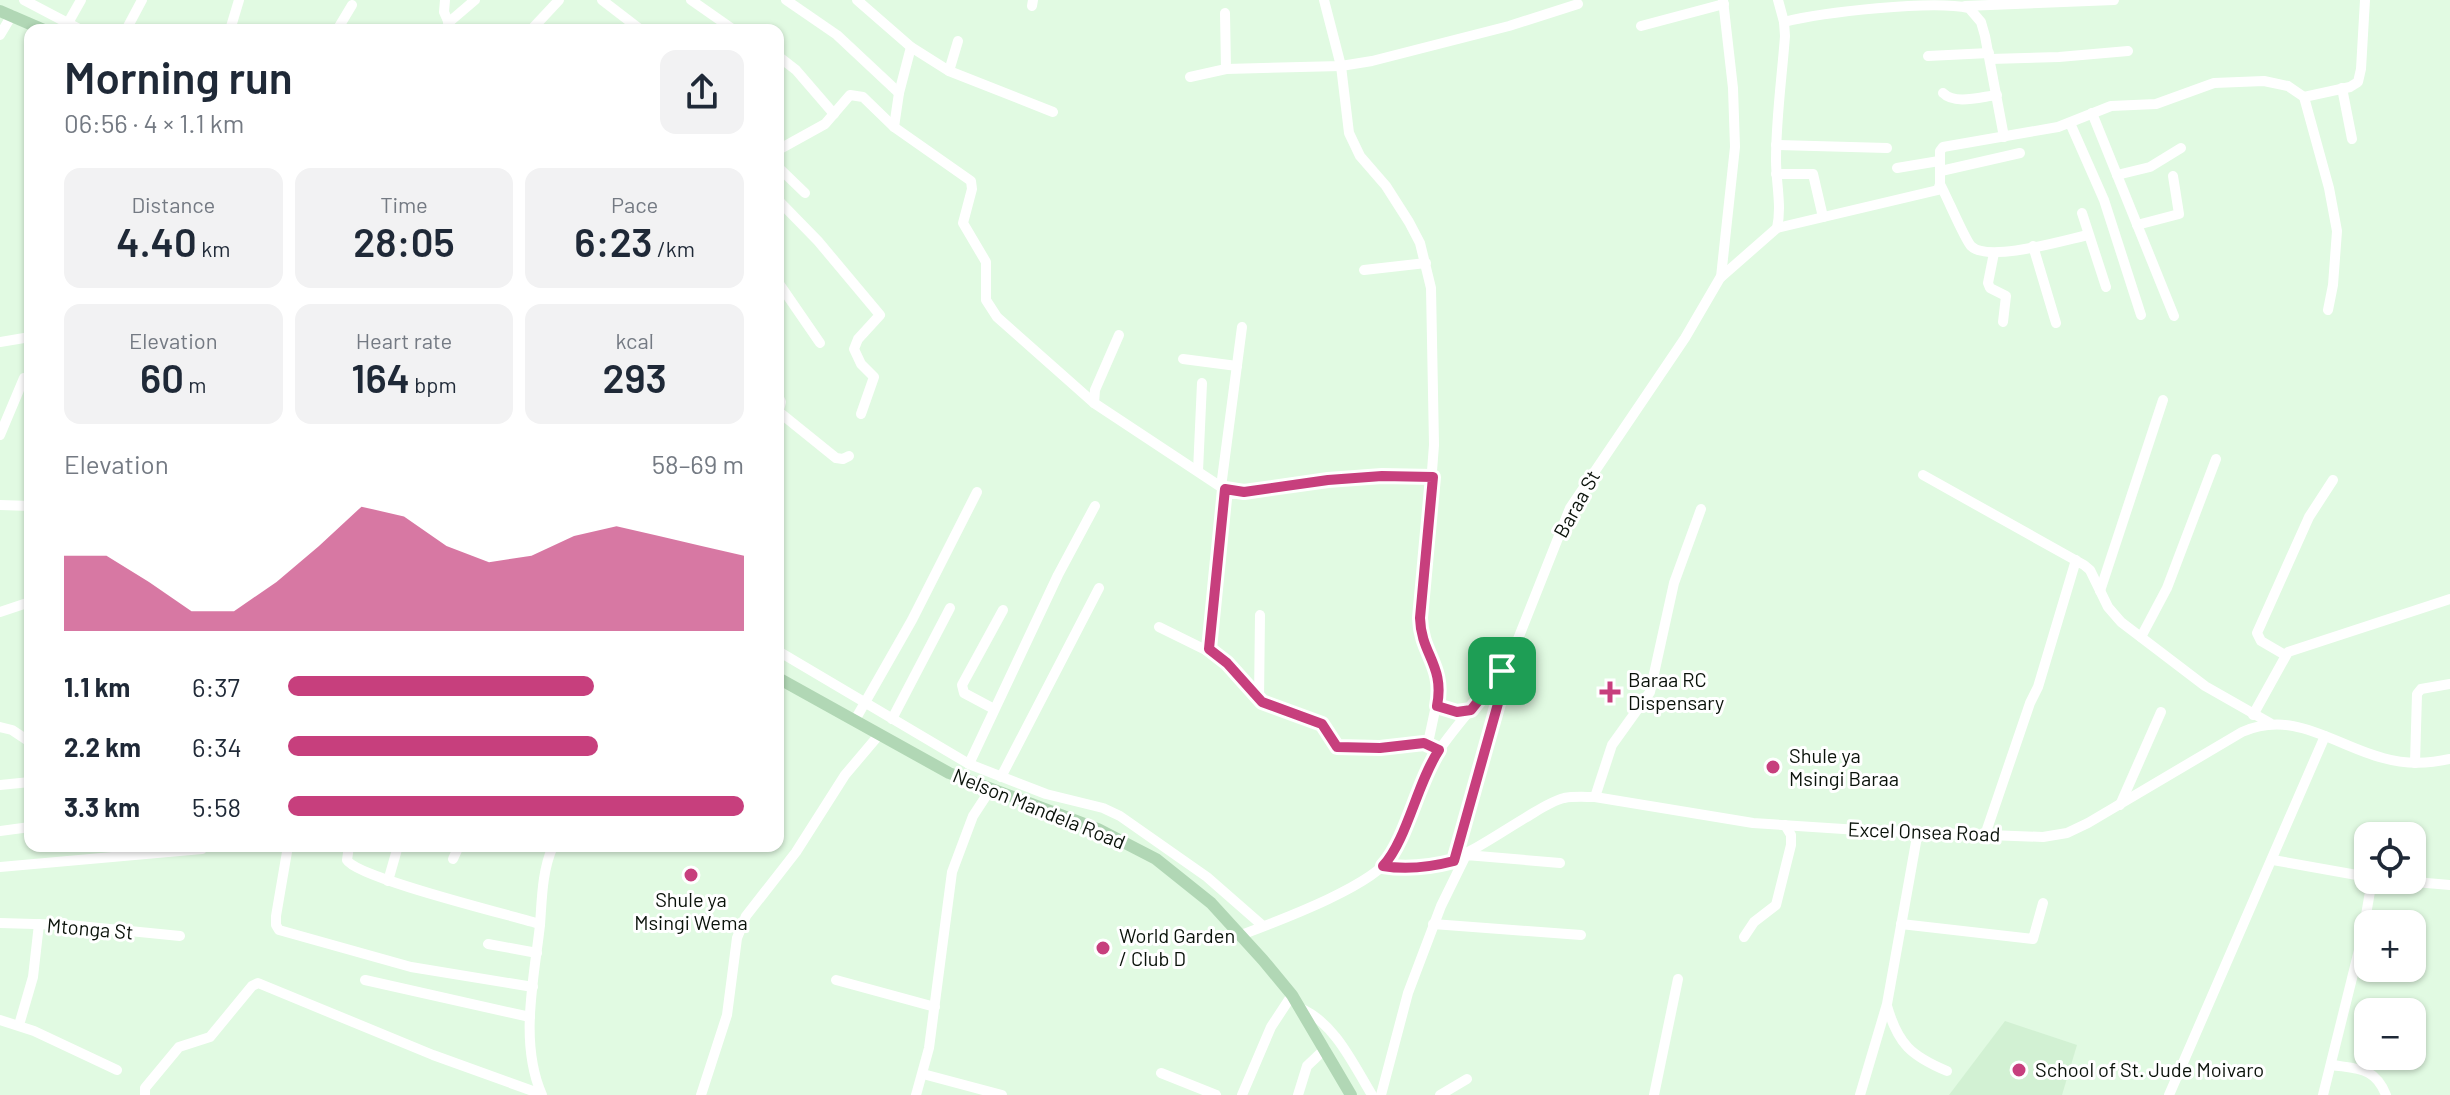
<!DOCTYPE html>
<html lang="en">
<head>
<meta charset="utf-8">
<style>
  body { margin:0; font-family:Barlow,sans-serif; background:#f2f2f3; color:#1f2937; height:100vh; display:flex; flex-direction:column; font-size:30px; white-space:nowrap }
  * { box-sizing:border-box; margin:0 }
  p { font-size:26px; color:#747a83 }
  .icon { flex:none; width:44px; height:44px; fill:none; stroke:currentColor; stroke-width:2; stroke-linecap:round; stroke-linejoin:round }
  .map { position:relative; flex:1; overflow:hidden }
  .side { position:absolute; left:24px; top:24px; width:760px; height:828px; display:flex; flex-direction:column; background:#fff; border-radius:16px; box-shadow:0 2px 6px #0004 }
  .side>* { flex:none }
  .controls { position:absolute; left:2354px; top:822px; display:grid; gap:16px }
  .controls a { display:grid; place-items:center; width:72px; height:72px; border-radius:16px; background:#fff; box-shadow:0 2px 6px #0004; font-size:40px }
  .pin { position:absolute; display:grid; place-items:center; width:68px; height:68px; color:#fff; margin:-34px; border-radius:16px; box-shadow:0 4px 12px #0006 }
  .round { display:grid; place-items:center; flex:none; width:84px; height:84px; border-radius:16px; background:#f2f2f3 }
  .overview { display:flex; align-items:center; justify-content:space-between; height:136px; padding:0 40px }
  h1 { font-size:44px; font-weight:600; line-height:60px }
  .metrics { display:grid; grid-template-columns:repeat(3,1fr); gap:12px; height:136px; padding:8px 40px }
  .metrics div { display:grid; align-content:center; border-radius:16px; background:#f2f2f3; text-align:center }
  .metrics b { font-size:40px; font-weight:600 }
  .metrics small { font-size:22px; font-weight:400 }
  .metrics p { font-size:22px }
  .chart { height:224px; padding:16px 40px }
  .chart p { display:flex; justify-content:space-between }
  .chart svg { width:100%; height:144px; margin-top:8px; fill:#c73f7d; opacity:.7 }
  ul { padding:0 40px; list-style:none; font-size:26px }
  li { display:grid; grid-template-columns:128px 96px 1fr; align-items:center; height:60px }
  li i { height:20px; border-radius:10px; background:#c73f7d }
  .map>svg:first-child { display:block }
</style>
</head>
<body>
<div class="map">
<svg width="2450" height="1095" viewBox="0 0 2450 1095">
  <rect width="100%" height="100%" fill="#e1fae2"/>
  <path fill="#d2f1d3" d="M2005,1021L2077,1045L2062,1095H1949Z"/>
  <g fill="none" stroke-linecap="round" stroke-linejoin="round">
    <g stroke="#fff" stroke-width="10">
      <path d="M24,0L81,30"/>
      <path d="M445,0L444,12L452,30"/>
      <path d="M602,0L641,30"/>
      <path d="M691,0L734,30"/>
      <path d="M786,0L837,35L899,93"/>
      <path d="M857,0L911,47L949,71L1053,112"/>
      <path d="M1324,0L1341,66L1349,133L1360,156L1386,186L1409,222L1420,243L1431,288L1434,445L1420,627L1440,687L1428,743"/>
      <path d="M1032,6L1033,0"/>
      <path d="M1965,6L2114,0"/>
      <path d="M1225,13L1226,69"/>
      <path d="M1784,22C1823,12 1932,0 1969,8L1981,22L1985,36L2004,137"/>
      <path d="M68,23L81,0"/>
      <path d="M448,23L475,0"/>
      <path d="M1641,26L1724,4"/>
      <path d="M126,30L142,0"/>
      <path d="M230,30L239,0"/>
      <path d="M337,30L352,5"/>
      <path d="M531,30L559,0"/>
      <path d="M0,35L12,15"/>
      <path d="M778,56L796,70L834,114"/>
      <path d="M1928,56L1989,53"/>
      <path d="M1990,59L2059,57L2128,51"/>
      <path d="M949,71L958,41"/>
      <path d="M1190,77L1226,69L1341,66L1372,61L1509,26L1578,4"/>
      <path d="M2342,88L2352,139"/>
      <path d="M1943,93C1955,105 1980,97 1997,95"/>
      <path d="M2304,97L2350,87L2358,82L2361,69L2365,0"/>
      <path d="M2092,113L2174,316"/>
      <path d="M2070,123L2104,200L2141,315"/>
      <path d="M894,127L899,93L911,47"/>
      <path d="M1776,145L1887,148"/>
      <path d="M778,150L825,124L850,95L863,97L894,127L971,181L972,189L963,223L986,262V300L997,317L1094,403L1221,487C1248,499 1296,483 1326,480C1361,476 1397,475 1433,477"/>
      <path d="M778,167L805,193"/>
      <path d="M1897,168L1939,161"/>
      <path d="M1941,171L2020,153"/>
      <path d="M1776,174H1813L1823,217"/>
      <path d="M2117,175L2150,167L2181,148"/>
      <path d="M1940,184C1947,197 1965,240 1971,246C1988,263 2065,240 2088,235"/>
      <path d="M778,200L818,241L880,315L858,339L854,349L861,364L874,377L861,414"/>
      <path d="M2082,213L2106,287"/>
      <path d="M2137,225L2179,214L2173,176"/>
      <path d="M1777,228L1938,190L1940,184V151L1943,147L2058,127L2111,106L2156,104L2214,83L2264,81L2288,86L2304,97L2329,188L2337,231L2333,285L2328,310"/>
      <path d="M2033,246L2056,323"/>
      <path d="M1994,253L1988,283L1990,288L2006,296L2003,322"/>
      <path d="M1364,270L1426,263"/>
      <path d="M1721,277L1735,147L1733,88L1723,0"/>
      <path d="M778,282L820,343"/>
      <path d="M0,342L30,337"/>
      <path d="M1183,359L1237,366"/>
      <path d="M778,396L781,402L778,413"/>
      <path d="M1094,403L1095,390L1119,335"/>
      <path d="M779,412L836,458L843,459L849,456"/>
      <path d="M0,435L24,378"/>
      <path d="M1198,471L1202,383"/>
      <path d="M1923,475L2084,565L2090,570L2108,607L2121,622L2205,686L2270,723"/>
      <path d="M1221,487L1242,327"/>
      <path d="M0,505L30,506"/>
      <path d="M2100,591L2163,400"/>
      <path d="M0,612L30,602"/>
      <path d="M1159,627L1220,657L1262,702L1322,724L1337,747C1362,752 1418,737 1434,747"/>
      <path d="M2141,637L2167,588L2216,459"/>
      <path d="M1209,649L1225,489"/>
      <path d="M778,651L969,764L1046,794L1103,808L1120,816L1207,877L1263,926"/>
      <path d="M2285,655L2261,641L2257,633L2309,517L2333,480"/>
      <path d="M1259,700L1260,615"/>
      <path d="M1437,706L1457,712L1471,710"/>
      <path d="M994,709L964,693L962,685L1003,610"/>
      <path d="M2253,715L2288,652L2450,599"/>
      <path d="M892,719L950,608"/>
      <path d="M855,720L912,620L977,492"/>
      <path d="M0,727L12,730L30,742"/>
      <path d="M2415,763L2417,694L2421,689L2450,684"/>
      <path d="M969,764L1058,575L1095,506"/>
      <path d="M1001,777L1099,588"/>
      <path d="M0,785L30,782"/>
      <path d="M1595,797L1612,745L1650,692L1674,583L1701,509"/>
      <path d="M2120,805L2161,712"/>
      <path d="M0,831L30,827"/>
      <path d="M1985,835L2030,703L2038,687L2076,560"/>
      <path d="M288,846L276,916V925L279,930L411,967L533,987"/>
      <path d="M349,846L347,860C357,878 510,915 540,924"/>
      <path d="M453,859L459,846"/>
      <path d="M2273,860L2368,877"/>
      <path d="M1454,861L1499,700L1502,673"/>
      <path d="M1383,866C1443,876 1478,846 1525,818C1537,811 1551,801 1564,798C1574,796 1585,797 1595,797L1753,823L1859,830L2043,837L2067,833L2088,823L2242,732C2294,709 2334,745 2383,758C2404,764 2428,764 2450,759"/>
      <path d="M0,867L202,849"/>
      <path d="M2392,880L2450,885"/>
      <path d="M388,881L398,846"/>
      <path d="M0,923L69,925L180,936"/>
      <path d="M1433,924L1581,935"/>
      <path d="M1901,924L2033,939L2043,903"/>
      <path d="M1241,935C1275,922 1374,886 1391,856C1408,826 1414,791 1432,761C1455,723 1490,692 1512,654L1570,508L1685,338L1720,278L1777,228C1782,206 1776,183 1776,160C1776,118 1782,77 1785,36L1784,22L1778,0"/>
      <path d="M1744,937L1754,922L1776,905L1791,845V835L1785,825"/>
      <path d="M488,944L537,953"/>
      <path d="M365,980L530,1017"/>
      <path d="M836,980L935,1007"/>
      <path d="M1887,1006C1898,1044 1911,1056 1947,1071"/>
      <path d="M1300,1008C1335,1023 1353,1064 1372,1095"/>
      <path d="M0,1020L34,1031L117,1070"/>
      <path d="M19,1025L33,977L39,924"/>
      <path d="M2332,1065C2358,1069 2375,1067 2386,1095"/>
      <path d="M1161,1073L1216,1095"/>
      <path d="M923,1074L1002,1095"/>
      <path d="M145,1095V1088L179,1047L210,1037L252,986L258,983L433,1055L541,1094"/>
      <path d="M542,1095C519,1043 534,979 540,925C542,898 542,871 553,846"/>
      <path d="M701,1095L727,1015L737,938L746,916L796,852L845,775L878,736"/>
      <path d="M916,1095L929,1048L952,872L973,816L990,790"/>
      <path d="M1242,1095L1271,1027L1292,995"/>
      <path d="M1298,1095L1307,1066L1325,1049"/>
      <path d="M1381,1095L1408,993L1441,906L1466,855L1560,863"/>
      <path d="M1440,1095L1467,1079"/>
      <path d="M1654,1095L1678,979"/>
      <path d="M1860,1095L1887,1004L1918,831"/>
      <path d="M2169,1095L2325,736"/>
      <path d="M2323,1095L2362,938L2372,880"/>
    </g>
    <g stroke="#b1d7b5" stroke-width="12">
      <path d="M0,11L44,30"/>
      <path d="M778,678L949,773L1098,829L1156,859L1211,903L1263,960L1292,995L1351,1095"/>
    </g>
  </g>
  <g fill="none" stroke-linecap="round" stroke-linejoin="round">
    <defs>
      <path id="route" d="M1382,476L1433,477L1420,618C1421,655 1445,665 1437,706L1457,712L1471,710L1502,671L1499,700L1454,861C1431,867 1407,870 1383,866C1407,840 1417,783 1439,750L1424,743L1380,748L1337,747L1322,724L1262,702L1227,663L1209,649L1225,489L1244,492L1328,480Z"/>
    </defs>
    <use href="#route" stroke="#fff" stroke-width="16"/>
    <use href="#route" stroke="#c73f7d" stroke-width="10"/>
  </g>
  <g fill="#c73f7d" stroke="#fff" stroke-width="3">
    <path d="M1606 680h8v8h8v8h-8v8h-8v-8h-8v-8h8z"/>
    <circle cx="1773" cy="767" r="8"/>
    <circle cx="691" cy="875" r="8"/>
    <circle cx="1103" cy="948" r="8"/>
    <circle cx="2019" cy="1070" r="8"/>
  </g>
  <g text-anchor="middle" stroke-width="6" stroke-linejoin="round" paint-order="stroke">
    <g font-size="20" fill="#0a120a" stroke="#fff">
      <text transform="translate(1577 504) rotate(-61)" y="7">Baraa St</text>
      <text transform="translate(1039 809) rotate(22)" y="7">Nelson Mandela Road</text>
      <text transform="translate(1924 832) rotate(2)" y="7">Excel Onsea Road</text>
      <text transform="translate(90 929) rotate(5)" y="7">Mtonga St</text>
    </g>
    <g font-size="20" fill="#0a120a" stroke="#fff" text-anchor="start">
      <text x="1628" y="687">Baraa RC<tspan x="1628" dy="23">Dispensary</tspan></text>
      <text x="1789" y="763">Shule ya<tspan x="1789" dy="23">Msingi Baraa</tspan></text>
      <text x="691" y="907" text-anchor="middle">Shule ya<tspan x="691" dy="23">Msingi Wema</tspan></text>
      <text x="1119" y="943">World Garden<tspan x="1119" dy="23">/ Club D</tspan></text>
      <text x="2035" y="1077">School of St. Jude Moivaro</text>
    </g>
  </g>
</svg>
<div class="controls">
<a><svg class="icon" aria-label="locate" viewBox="0 0 24 24"><circle cx="12" cy="12" r="6"/><path d="M12 2v4M12 18v4M2 12h4M18 12h4"/></svg></a>
<a>+</a>
<a>−</a>
</div>
<div class="pin" style="left:1502px;top:671px;background:#1e9e55"><svg class="icon" aria-label="arrive" viewBox="0 0 24 24"><path d="M6 21V4h12l-3 4 3 4H6"/></svg></div>
<section class="side">
<div class="overview"><div><h1>Morning run</h1><p>06:56 · 4 × 1.1 km</p></div><a class="round"><svg class="icon" aria-label="share" viewBox="0 0 24 24"><path d="M12 15V3M7 8l5-5 5 5M5 13v7h14v-7"/></svg></a></div>
<div class="metrics">
<div><p>Distance</p><b>4.40<small> km</small></b></div>
<div><p>Time</p><b>28:05</b></div>
<div><p>Pace</p><b>6:23<small> /km</small></b></div>
</div>
<div class="metrics">
<div><p>Elevation</p><b>60<small> m</small></b></div>
<div><p>Heart rate</p><b>164<small> bpm</small></b></div>
<div><p>kcal</p><b>293</b></div>
</div>
<div class="chart"><p><span>Elevation</span>58–69 m</p>
<svg viewBox="0 0 160 44" preserveAspectRatio="none"><path d="M0 44V21L10 21L20 29L30 38L40 38L50 29L60 18L70 6L80 9L90 18L100 23L110 21L120 15L130 12L140 15L150 18L160 21V44z"/></svg>
</div>
<ul>
<li><b>1.1 km</b>6:37<i style="width:67%"></i></li>
<li><b>2.2 km</b>6:34<i style="width:68%"></i></li>
<li><b>3.3 km</b>5:58<i style="width:100%"></i></li>
</ul>
</section>
</div>
</body>
</html>
